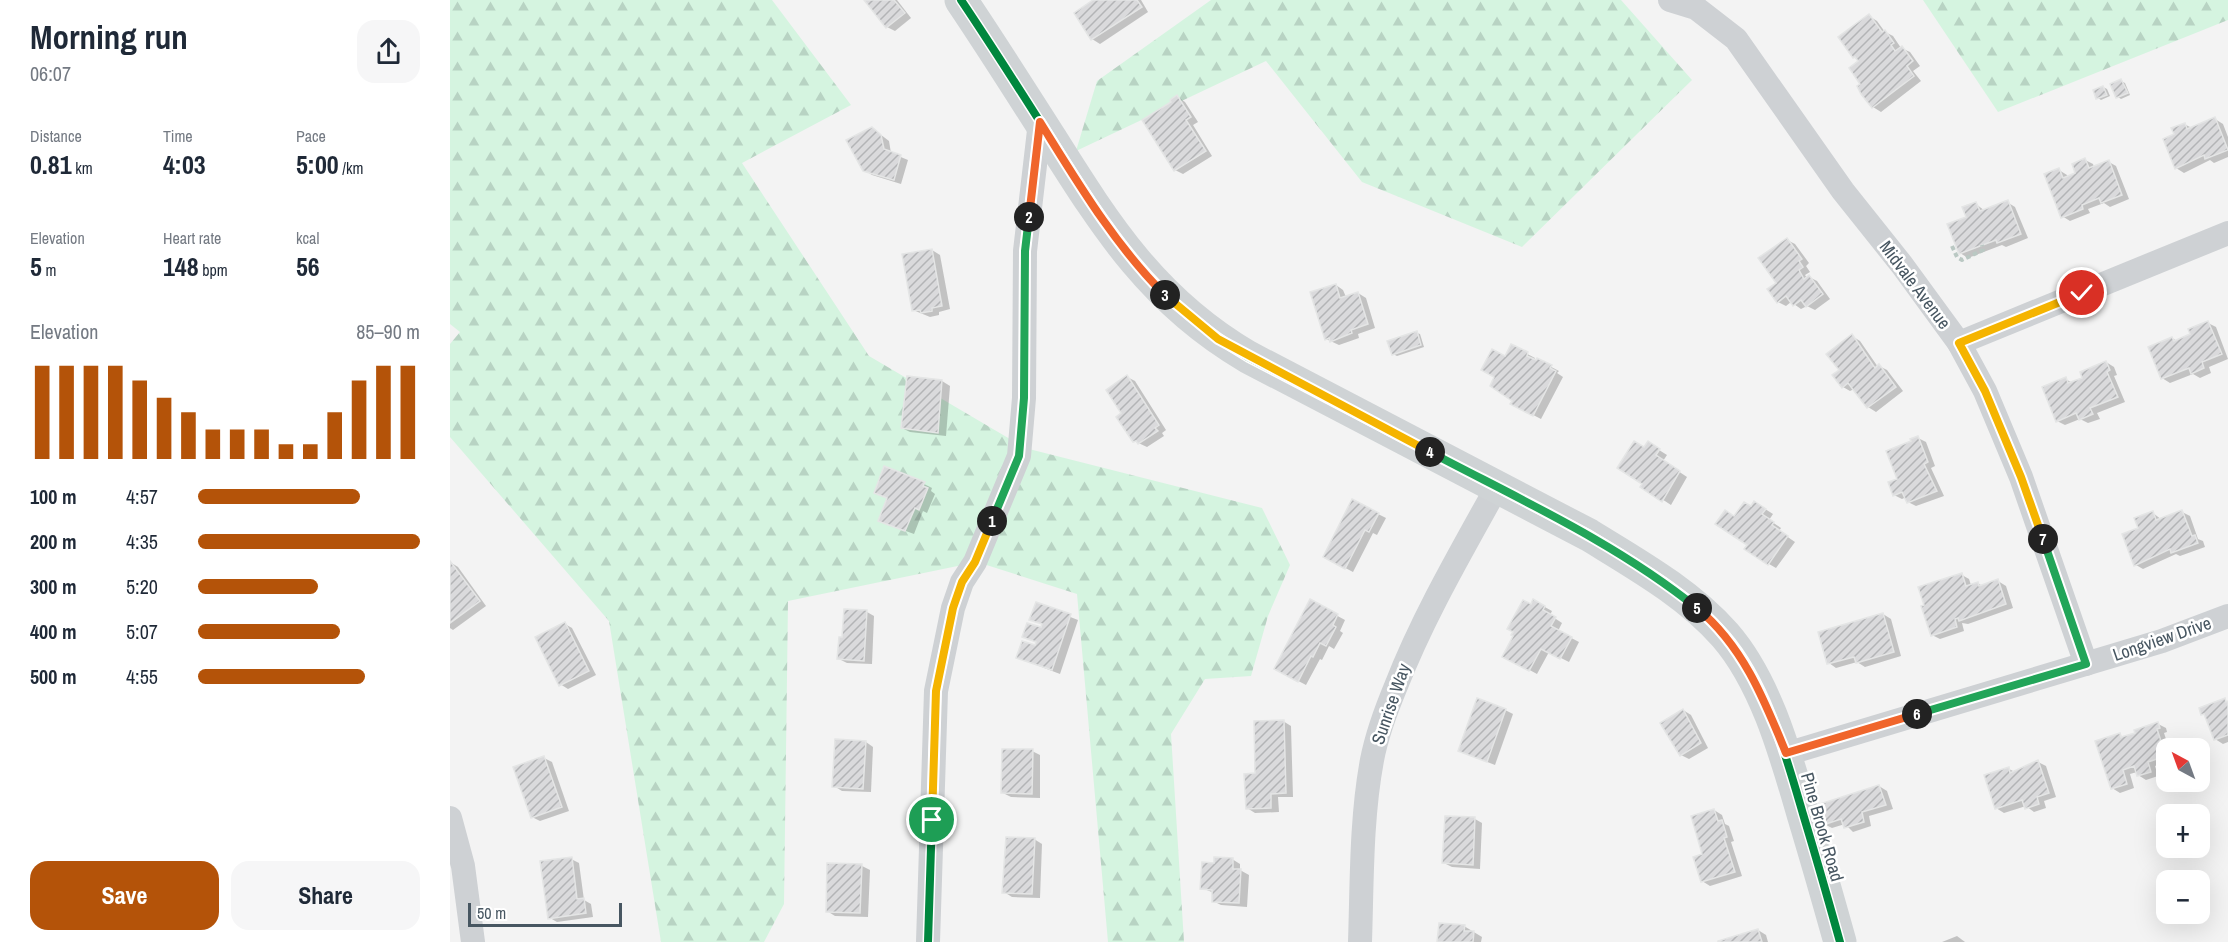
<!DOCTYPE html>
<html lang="en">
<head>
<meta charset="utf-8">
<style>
  body { margin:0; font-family:"Archivo Narrow",sans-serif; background:#f6f6f7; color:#1f2937; height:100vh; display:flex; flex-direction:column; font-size:22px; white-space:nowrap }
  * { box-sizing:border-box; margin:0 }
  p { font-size:20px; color:#747a83 }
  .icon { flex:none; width:33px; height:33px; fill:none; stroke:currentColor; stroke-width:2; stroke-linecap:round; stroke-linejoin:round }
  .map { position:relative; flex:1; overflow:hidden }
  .panel { display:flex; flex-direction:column; background:#fff; width:450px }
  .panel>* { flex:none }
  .needle { width:39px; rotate:319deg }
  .controls { position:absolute; left:1706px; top:738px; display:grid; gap:12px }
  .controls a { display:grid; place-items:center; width:54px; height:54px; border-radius:12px; background:#fff; box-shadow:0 6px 24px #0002; font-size:30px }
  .scale { position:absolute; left:18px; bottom:15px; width:154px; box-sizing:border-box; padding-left:6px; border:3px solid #475661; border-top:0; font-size:16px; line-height:21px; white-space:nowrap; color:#475661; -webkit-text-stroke:4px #fff; paint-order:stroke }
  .pin { position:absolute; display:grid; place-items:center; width:51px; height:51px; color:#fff; margin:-26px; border:3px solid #fff; border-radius:50%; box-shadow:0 2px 6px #0007 }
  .km { position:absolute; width:30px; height:30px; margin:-15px; border-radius:50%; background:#222; color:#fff; font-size:16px; line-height:30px; text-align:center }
  .round { display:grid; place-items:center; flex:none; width:63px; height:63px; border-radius:18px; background:#f6f6f7 }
  .overview { display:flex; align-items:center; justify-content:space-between; height:102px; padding:0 30px }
  h1 { font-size:33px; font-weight:700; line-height:45px }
  .stats { display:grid; grid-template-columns:repeat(3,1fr); gap:9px; height:102px; padding:6px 30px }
  .stats div { display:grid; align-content:center }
  .stats b { font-size:26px; font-weight:700 }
  .stats small { font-size:16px; font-weight:400 }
  .stats p { font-size:16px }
  .chart { height:168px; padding:12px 30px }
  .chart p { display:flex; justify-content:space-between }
  .chart svg { width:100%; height:108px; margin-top:6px; stroke:#b45309; stroke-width:6 }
  .button { display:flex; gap:12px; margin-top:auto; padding:12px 30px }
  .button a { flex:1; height:69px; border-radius:18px; background:#b45309; color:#fff; font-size:24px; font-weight:700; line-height:69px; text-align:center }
  .button a+a { background:#f6f6f7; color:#1f2937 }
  ul { padding:0 30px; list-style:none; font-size:20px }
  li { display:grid; grid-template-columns:96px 72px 1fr; align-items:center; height:45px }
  li i { height:15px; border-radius:8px; background:#b45309 }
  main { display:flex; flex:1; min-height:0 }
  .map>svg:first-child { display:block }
</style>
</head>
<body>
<main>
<section class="panel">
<div class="overview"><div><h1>Morning run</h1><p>06:07</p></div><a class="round"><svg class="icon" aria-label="share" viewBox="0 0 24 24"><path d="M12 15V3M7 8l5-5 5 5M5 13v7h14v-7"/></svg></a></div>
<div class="stats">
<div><p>Distance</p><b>0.81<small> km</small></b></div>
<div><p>Time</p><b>4:03</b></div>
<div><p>Pace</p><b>5:00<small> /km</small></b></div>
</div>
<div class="stats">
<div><p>Elevation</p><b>5<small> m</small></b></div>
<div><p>Heart rate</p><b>148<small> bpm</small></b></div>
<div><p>kcal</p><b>56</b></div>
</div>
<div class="chart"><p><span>Elevation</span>85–90 m</p>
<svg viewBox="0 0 160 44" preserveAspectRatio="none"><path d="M5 44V6M15 44V6M25 44V6M35 44V6M45 44V12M55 44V19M65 44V25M75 44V32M85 44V32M95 44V32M105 44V38M115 44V38M125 44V25M135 44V12M145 44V6M155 44V6"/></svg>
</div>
<ul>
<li><b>100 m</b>4:57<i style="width:73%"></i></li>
<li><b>200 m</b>4:35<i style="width:100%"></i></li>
<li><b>300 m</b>5:20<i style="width:54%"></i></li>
<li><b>400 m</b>5:07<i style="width:64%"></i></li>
<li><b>500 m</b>4:55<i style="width:75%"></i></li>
</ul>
<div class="button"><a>Save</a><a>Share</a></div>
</section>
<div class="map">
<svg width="1778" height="942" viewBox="0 0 1778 942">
  <defs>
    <pattern id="forest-firs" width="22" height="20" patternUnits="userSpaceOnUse" patternTransform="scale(1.5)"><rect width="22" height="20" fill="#d5f4e0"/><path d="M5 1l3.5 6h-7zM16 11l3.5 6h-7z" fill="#b8d3c3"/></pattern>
    <pattern id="building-hatch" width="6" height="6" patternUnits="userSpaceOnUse" patternTransform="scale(1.5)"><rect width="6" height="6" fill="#dadadc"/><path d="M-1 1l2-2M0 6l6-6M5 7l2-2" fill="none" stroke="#b3b4b6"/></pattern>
  </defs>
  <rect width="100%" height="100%" fill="#f3f3f3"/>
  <g fill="url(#forest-firs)">
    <path d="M0,0H322L401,105L292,163L419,356L575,448L812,508L840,565L818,616L801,676L755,679L721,734L734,942H658L627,594L527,562L338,601L334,904L314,942H211L159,621L0,437V344L10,332L0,324Z"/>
    <path d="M761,0H1171L1242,80L1072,247L912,182L816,61L626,151L647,81Z"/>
    <path d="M1473,0H1778V20L1548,112Z"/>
  </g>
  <g fill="#0003">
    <path d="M416,0H447L461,18L445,31L437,27Z"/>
    <path d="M646,0H691L698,12L650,44L642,39L626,14Z"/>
    <path d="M1419,16L1427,21L1435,32L1443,36L1451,48L1460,52L1470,66L1463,71L1471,81L1431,112L1423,107L1412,85L1410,61L1404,57Z"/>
    <path d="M1671,81L1675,83L1680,95L1671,99L1668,97Z"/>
    <path d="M1653,87L1657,89L1660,96L1651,100L1648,98Z"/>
    <path d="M728,97L735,102L748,122L743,125L762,156L733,174L725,170Z"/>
    <path d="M1765,119L1773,124L1778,137V157L1764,163L1760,160L1734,173L1726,168V135L1734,124L1742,128Z"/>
    <path d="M422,128L439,141L441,153L458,160L451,184L422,175L414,170Z"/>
    <path d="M1635,160L1643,164L1644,167L1659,162L1666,166L1679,199L1660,207L1654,203L1638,209L1640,213L1620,221L1612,216L1609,170L1617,175L1618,178L1627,174Z"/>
    <path d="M1557,202L1565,207L1578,238L1556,247L1552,245L1518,258L1510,253L1518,218L1526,204L1535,211Z"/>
    <path d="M1337,240L1345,244L1359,263L1356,266L1360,272L1355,275L1357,278L1359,277L1367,281L1380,299L1365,310L1357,306L1351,309L1341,302L1336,306L1328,302V283Z"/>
    <path d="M482,250L490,255L500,309L489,312V315L480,317L463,310Z"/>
    <path d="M886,285L893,290L896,297L908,293L916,298L925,328L908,334L909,338L889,345L876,339Z"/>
    <path d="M1758,323L1766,327L1778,359L1759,367L1761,373L1750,378L1743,374L1720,383L1712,378L1722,338L1727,341L1742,335Z"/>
    <path d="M967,333L970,334L974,347L947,356L943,354Z"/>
    <path d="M1402,336L1410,341L1428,367L1429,366L1437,370L1453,391L1426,412L1418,407L1404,389L1400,391L1393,387L1391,371Z"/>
    <path d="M1062,346L1085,358L1082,366L1088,360L1109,371L1107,373L1113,377L1091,419L1062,404L1056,358Z"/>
    <path d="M1656,362L1664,367L1667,375L1664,376L1675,402L1647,413L1650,419L1638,423L1630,419L1615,425L1607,421L1615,379L1623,383L1634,378Z"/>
    <path d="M459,377L492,381L500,386L496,436L460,432L452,428Z"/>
    <path d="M677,377L685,381L716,430L712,433L714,436L697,447L684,441L673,414Z"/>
    <path d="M1468,438L1476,442L1485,466L1481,468L1494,496L1466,506L1458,502L1456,497L1452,499L1444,495Z"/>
    <path d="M1198,443L1217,455L1213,461L1237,477L1221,505L1192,486L1194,448Z"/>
    <path d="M435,468L474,484L482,488L481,491L485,494L477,513L473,511L464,534L437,524L438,498L426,492Z"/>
    <path d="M1312,507L1323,514L1319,520L1331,528L1329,531L1345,542L1326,568L1319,564L1299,544L1285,517L1301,508Z"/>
    <path d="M1732,512L1740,516L1748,539L1753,541L1755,547L1730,556L1726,554L1693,569L1686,565L1690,528L1703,513L1712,520Z"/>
    <path d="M928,514L936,518L927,535L923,533L903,572L882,561Z"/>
    <path d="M0,562L8,567L36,606L3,630L0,628Z"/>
    <path d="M1512,575L1519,579L1521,585L1527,583L1533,586L1548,581L1556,586L1563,608L1518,624L1512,623L1514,631L1490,639L1482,635Z"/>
    <path d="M860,601L895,620L890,631L893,633L884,649L879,646L872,660L870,659L856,685L833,673Z"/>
    <path d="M1084,601L1102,611L1100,615L1112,623L1108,631L1129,642L1119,662L1099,652L1087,674L1054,656Z"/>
    <path d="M587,604L628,620L610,674L568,658L586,647L587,643L573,636L592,629L593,625L581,619Z"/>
    <path d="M417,612L424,616L422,664L397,663L389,659Z"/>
    <path d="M1433,614L1441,619L1451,656L1415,667L1407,662L1386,668L1379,663Z"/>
    <path d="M115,624L122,628L146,675L118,689L110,684Z"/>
    <path d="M1774,700L1778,702V742L1773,744L1765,739L1757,716L1753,714Z"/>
    <path d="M1055,710L1063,714L1045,765L1009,751Z"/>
    <path d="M1233,710L1241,715L1258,748L1239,759L1231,755Z"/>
    <path d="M833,721L841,726L843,797H828L829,812L805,813L797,808L807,775Z"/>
    <path d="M1708,724L1716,728L1717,732L1714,733L1719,748H1716V762L1705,766L1708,776L1696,780L1688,775L1687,772L1680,774L1684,788L1670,793L1662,788L1670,735L1675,738Z"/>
    <path d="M416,742L423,747L421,792L392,791L384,786Z"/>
    <path d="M582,751L590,755V798L561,797L553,793Z"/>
    <path d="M94,758L102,762L119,811L90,821L82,817Z"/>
    <path d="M1588,762L1596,766L1606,797L1594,801L1596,808L1584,812L1576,806L1554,813L1546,808L1559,769L1565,772Z"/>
    <path d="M1429,786L1437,791L1443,809L1419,816L1421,826L1403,832L1395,824L1382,828L1374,824Z"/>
    <path d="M1264,810L1272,815L1275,824L1279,826L1284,841L1281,842L1292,876L1260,886L1252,881L1254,855Z"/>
    <path d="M1025,819L1032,823L1030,869L1002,867L994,863Z"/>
    <path d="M584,839L592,844L590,898L562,897L554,892Z"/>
    <path d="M121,859L129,863L134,900L141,904L143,917L107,922L100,918Z"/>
    <path d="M782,859L790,864V870L799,875L797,907L771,905L763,901L764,893L752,888L765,865Z"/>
    <path d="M412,866L420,870L418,917L385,916L377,911Z"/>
    <path d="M1014,926L1032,937L1031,942H989Z"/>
    <path d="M1308,930L1316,935L1318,942H1270Z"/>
    <path d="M1507,936L1515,942H1492Z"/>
  </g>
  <g fill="url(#building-hatch)" stroke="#e4e5e5" stroke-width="1.5">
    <path d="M414,0H444L455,13L436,28Z"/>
    <path d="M643,0H687L692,7L641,40L624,13Z"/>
    <path d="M1419,14L1432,32L1435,30L1444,43L1441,45L1445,51L1452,46L1463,61L1457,66L1464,76L1422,108L1411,94L1407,86L1410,84L1399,68L1408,61L1405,57L1403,58L1388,37Z"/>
    <path d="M1671,79L1678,93L1666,98L1660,84Z"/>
    <path d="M1653,86L1657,95L1646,99L1643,90Z"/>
    <path d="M727,95L741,117L736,120L756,151L724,171L692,120L721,102L720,100Z"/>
    <path d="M1765,117L1778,150L1755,159L1754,155L1725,169L1713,139L1724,134L1721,128L1735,123L1737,129Z"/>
    <path d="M422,127L431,135L434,149L451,155L444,180L413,171L396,140Z"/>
    <path d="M1635,158L1639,168L1659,160L1672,195L1651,203L1649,198L1632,205L1633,209L1611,218L1594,174L1609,168L1613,178L1625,173L1622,164Z"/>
    <path d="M1558,200L1571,234L1547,243L1546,240L1509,254L1497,224L1516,217L1512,207L1526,202L1530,211Z"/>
    <path d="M1337,238L1352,259L1349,261L1353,267L1349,270L1354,279L1359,275L1373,294L1356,307L1351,300L1343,306L1336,296L1327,303L1317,289L1326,283L1308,258Z"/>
    <path d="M482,249L492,306L482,308V311L471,313L470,310L462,311L452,254Z"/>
    <path d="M886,284L890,298L908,292L918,324L901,330L902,333L880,342L879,338L875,340L860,292Z"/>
    <path d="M1758,321L1772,354L1752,362L1754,368L1741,374L1739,368L1711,379L1698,347L1722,337L1724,341L1740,334L1738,329Z"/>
    <path d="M967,331L971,345L942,355L937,341Z"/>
    <path d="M1402,334L1425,368L1429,364L1446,387L1417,408L1398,383L1392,388L1382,375L1389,370L1376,354Z"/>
    <path d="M1061,344L1078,352L1077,356L1086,360L1087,358L1102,365L1100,368L1106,371L1083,416L1060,404L1062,401L1040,386L1044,377L1031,370L1042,349L1055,356Z"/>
    <path d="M1656,361L1660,370L1657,372L1668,397L1640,408L1643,414L1629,420L1626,413L1606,422L1592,387L1616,377L1618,383L1632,378L1630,372Z"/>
    <path d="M677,375L709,425L705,428L708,431L688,444L686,441L683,442L666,417L671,413L656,390Z"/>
    <path d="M457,376L492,380L488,433L451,428Z"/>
    <path d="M1468,436L1478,462L1474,464L1487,491L1457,503L1452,492L1443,496L1438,482L1447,479L1436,451L1461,441L1460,439Z"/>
    <path d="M1184,441L1194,447L1198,441L1210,449L1206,455L1230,471L1212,502L1190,487L1192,484L1167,468Z"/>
    <path d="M434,466L475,482L473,486L478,488L469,510L465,508L455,531L428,521L437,498L424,493Z"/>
    <path d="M902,499L929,513L919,532L915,530L895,569L873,557Z"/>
    <path d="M1304,501L1316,509L1312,514L1324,522L1322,525L1338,536L1318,565L1294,549L1297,545L1265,524L1275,510L1284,516L1294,502L1301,506Z"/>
    <path d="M1732,510L1742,536L1745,535L1748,543L1721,553L1720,549L1684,566L1672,534L1688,528L1684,518L1703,511L1706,520Z"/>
    <path d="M0,561L30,601L0,623Z"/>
    <path d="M1512,573L1516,586L1528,582L1529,586L1548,579L1556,604L1509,621L1508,618L1505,619L1507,627L1481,636L1471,606L1474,605L1468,587Z"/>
    <path d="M860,599L888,614L883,625L886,627L876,646L870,643L863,657L861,656L848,682L824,669Z"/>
    <path d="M1083,599L1095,606L1093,610L1106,617L1101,626L1122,637L1110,659L1091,649L1079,671L1052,657L1063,636L1061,635L1063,632L1057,629L1073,600L1081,604Z"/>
    <path d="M586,602L621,614L602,670L566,658L572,641L585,645L586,642L572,637L577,623L591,627L592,624L579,620Z"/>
    <path d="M394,609L417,610L414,661L387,659L389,637H392Z"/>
    <path d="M1433,613L1444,652L1406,663L1404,657L1377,664L1368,632Z"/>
    <path d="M115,622L139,671L109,686L85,637Z"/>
    <path d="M1027,698L1056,709L1037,762L1008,751Z"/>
    <path d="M1775,698L1776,702L1778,701V735L1764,740L1754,714L1751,715L1749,708Z"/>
    <path d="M1233,709L1251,743L1230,756L1210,723Z"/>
    <path d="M834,720L836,793L821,794V808L796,809L794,774L805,773L804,721Z"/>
    <path d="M1708,722L1710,728L1707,729L1716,756L1698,762L1701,772L1687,776L1684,766L1673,770L1677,784L1661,789L1645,741L1670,733L1671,737L1685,733L1684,730Z"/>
    <path d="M385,739L416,741L413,789L382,787Z"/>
    <path d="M552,749H583L582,794L551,793Z"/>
    <path d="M94,756L112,807L81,818L63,767Z"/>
    <path d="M1588,760L1599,793L1587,797L1589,804L1575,809L1572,800L1545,809L1534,775L1559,767L1560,773Z"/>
    <path d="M1429,785L1436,805L1412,812L1414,822L1394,828L1391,819L1373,825L1367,805Z"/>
    <path d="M1264,809L1268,821L1272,820L1277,837L1274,838L1285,872L1251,882L1243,857L1252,854L1241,816Z"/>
    <path d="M995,816L1025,817L1023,865L992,863Z"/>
    <path d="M556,837L585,838L582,894L552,893Z"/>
    <path d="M122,857L127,899L134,898L136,913L98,919L90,861Z"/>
    <path d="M764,857L783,858V869H791L789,903L762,902V890L750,889L752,862L764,863Z"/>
    <path d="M377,863L412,864L410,913L376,912Z"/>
    <path d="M989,923L1015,925L1014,931H1024L1023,942H987Z"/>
    <path d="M1308,929L1312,942H1268V941Z"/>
  </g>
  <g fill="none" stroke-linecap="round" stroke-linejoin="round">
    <path stroke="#bac8c3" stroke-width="4" stroke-dasharray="4.5 3" stroke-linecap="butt" d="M1502,246L1507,257L1512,260L1533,250L1532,245"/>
    <g stroke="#ced1d4" stroke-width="24">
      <path d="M1220,0L1246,8L1286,39L1393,191L1452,265L1509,343L1535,391L1571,477L1636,664"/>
      <path d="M1509,343L1778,233"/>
      <path d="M1336,754L1712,641L1778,616"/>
      <path d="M0,818L13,866L23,942"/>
      <path d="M478,942L486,691L503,608L512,582L525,562L569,456L574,398L575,251L590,122"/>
      <path d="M910,942C912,882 911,819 922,760C927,734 936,710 946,686C973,617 1011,552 1047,487"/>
    </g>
    <path stroke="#cfd3d5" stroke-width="33" d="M511,0C542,46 571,92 601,139C657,228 704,302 798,357L1139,535C1186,564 1238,593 1275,635C1316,682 1336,756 1353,814C1366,857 1378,899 1390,942"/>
    <defs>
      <g id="cycleway">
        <path d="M511,0C542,46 571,92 601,139C657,228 704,302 798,357L1139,535C1186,564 1238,593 1275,635C1316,682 1336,756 1353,814C1366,857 1378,899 1390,942"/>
        <path d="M478,942L486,691L503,608L512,582L525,562L569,456L574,398L575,251L590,122"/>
      </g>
    </defs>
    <use href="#cycleway" stroke="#fff" stroke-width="11"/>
    <use href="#cycleway" stroke="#00873e" stroke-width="8"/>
  </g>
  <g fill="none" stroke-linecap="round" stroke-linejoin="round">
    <defs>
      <path id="split-1" d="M482,820L486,691L503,608L512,582L525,562L542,521"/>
      <path id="split-2" d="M542,521L569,456L574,398L575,251L579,217"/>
      <path id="split-3" d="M579,217L590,122C628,183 664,244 715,295"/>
      <path id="split-4" d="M715,295L768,339L980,452"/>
      <path id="split-5" d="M980,452C1071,500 1166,543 1247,608"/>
      <path id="split-6" d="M1247,608C1293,646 1314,699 1336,753L1467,714"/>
      <path id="split-7" d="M1467,714L1636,664L1593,539"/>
      <path id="split-8" d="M1593,539L1571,477L1535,391L1509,343L1632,293"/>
    </defs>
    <use href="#split-1" stroke="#fff" stroke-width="12"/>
    <use href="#split-2" stroke="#fff" stroke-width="12"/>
    <use href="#split-3" stroke="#fff" stroke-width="12"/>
    <use href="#split-4" stroke="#fff" stroke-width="12"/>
    <use href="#split-5" stroke="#fff" stroke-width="12"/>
    <use href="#split-6" stroke="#fff" stroke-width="12"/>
    <use href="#split-7" stroke="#fff" stroke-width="12"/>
    <use href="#split-8" stroke="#fff" stroke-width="12"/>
    <use href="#split-1" stroke="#f5b400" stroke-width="8"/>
    <use href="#split-2" stroke="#22a559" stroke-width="8"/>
    <use href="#split-3" stroke="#f0652b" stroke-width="8"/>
    <use href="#split-4" stroke="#f5b400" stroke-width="8"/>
    <use href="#split-5" stroke="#22a559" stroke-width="8"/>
    <use href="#split-6" stroke="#f0652b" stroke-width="8"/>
    <use href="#split-7" stroke="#22a559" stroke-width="8"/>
    <use href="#split-8" stroke="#f5b400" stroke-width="8"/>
  </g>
  <g text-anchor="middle" stroke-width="5" stroke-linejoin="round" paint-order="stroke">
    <g font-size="18" fill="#475661" stroke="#fff">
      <text transform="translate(1465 285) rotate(53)" y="6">Midvale Avenue</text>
      <text transform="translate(1712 639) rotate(-19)" y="6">Longview Drive</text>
      <text transform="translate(941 704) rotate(-71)" y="6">Sunrise Way</text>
      <text transform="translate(1372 827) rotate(74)" y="6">Pine Brook Road</text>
    </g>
  </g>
</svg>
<div class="controls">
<a><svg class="needle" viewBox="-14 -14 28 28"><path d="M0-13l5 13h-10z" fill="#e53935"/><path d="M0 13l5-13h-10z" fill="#747a83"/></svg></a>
<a>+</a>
<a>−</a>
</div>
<div class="scale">50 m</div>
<div class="pin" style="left:482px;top:820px;background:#1e9e55"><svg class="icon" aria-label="arrive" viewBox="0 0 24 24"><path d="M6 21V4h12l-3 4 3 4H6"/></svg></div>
<div class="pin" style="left:1632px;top:293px;background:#d93025"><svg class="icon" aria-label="check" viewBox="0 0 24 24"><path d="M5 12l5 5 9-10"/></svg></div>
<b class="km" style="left:542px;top:521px">1</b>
<b class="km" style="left:579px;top:217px">2</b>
<b class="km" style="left:715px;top:295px">3</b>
<b class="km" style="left:980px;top:452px">4</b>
<b class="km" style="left:1247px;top:608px">5</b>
<b class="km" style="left:1467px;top:714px">6</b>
<b class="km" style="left:1593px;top:539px">7</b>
</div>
</main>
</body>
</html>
